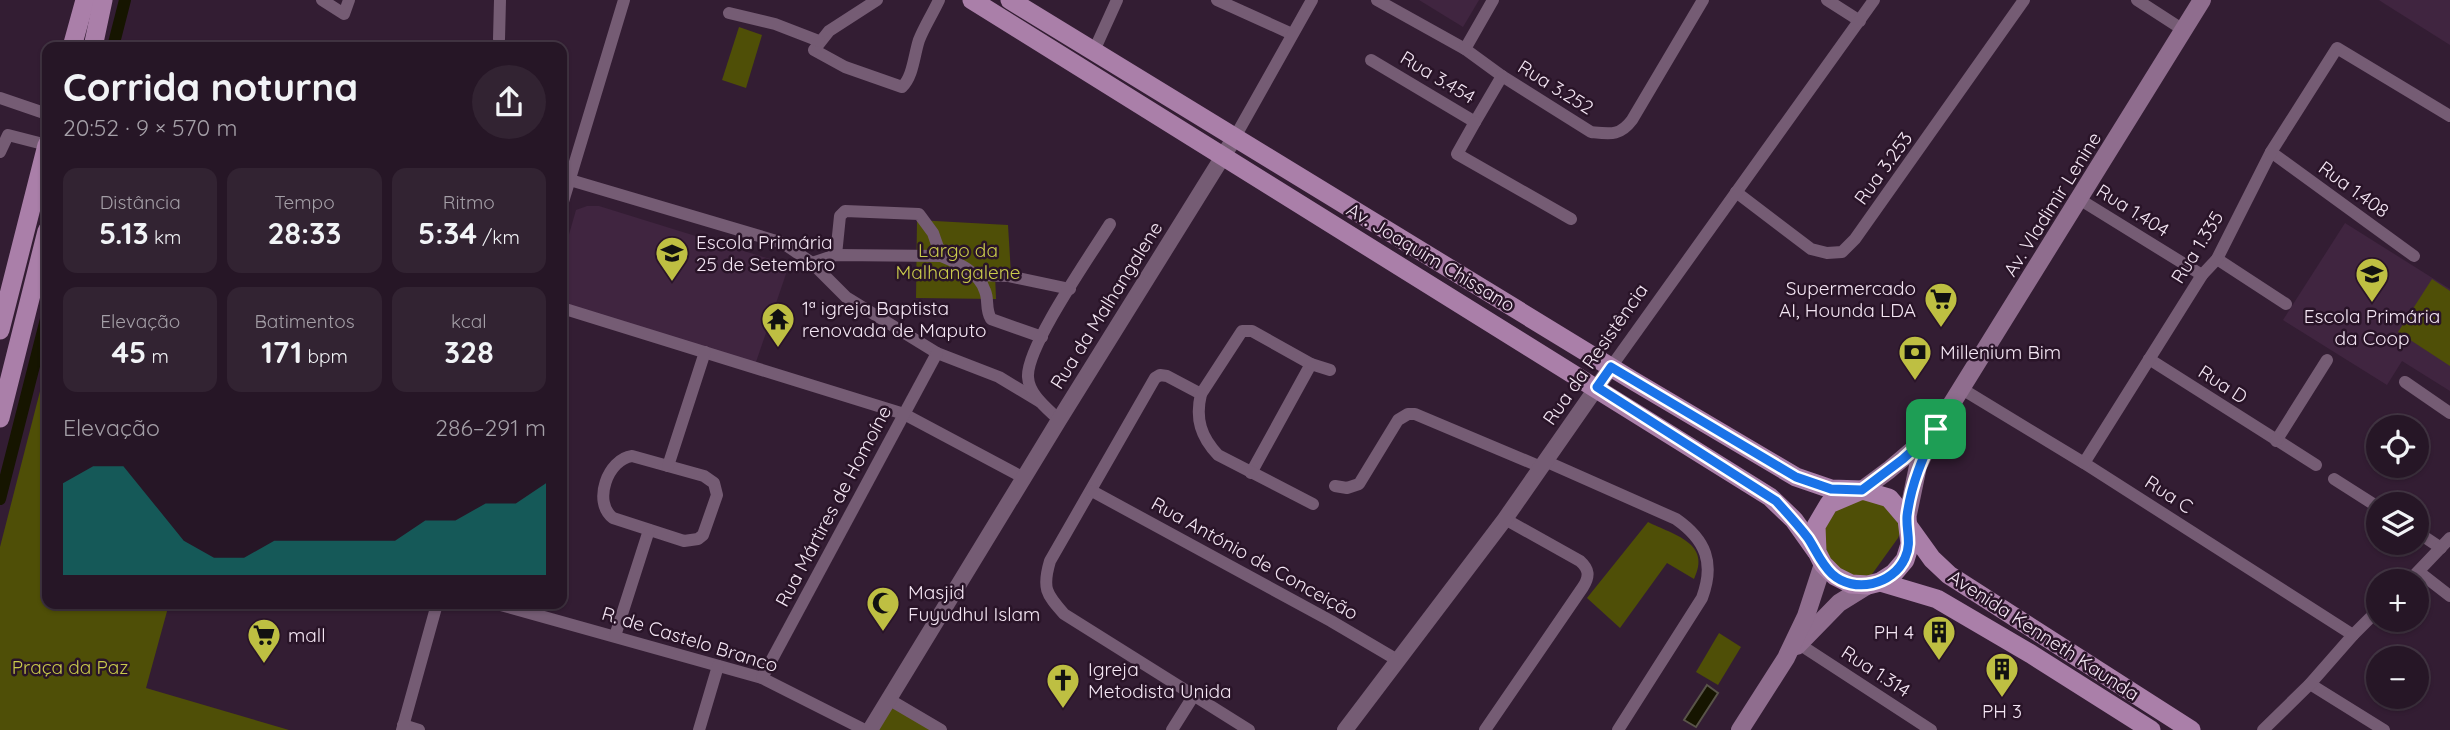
<!DOCTYPE html>
<html lang="pt">
<head>
<meta charset="utf-8">
<style>
  body { margin:0; font-family:Quicksand,sans-serif; background:#322332; color:#f1f3f6; height:100vh; display:flex; flex-direction:column; font-size:26px; white-space:nowrap }
  * { box-sizing:border-box; margin:0 }
  p { font-size:23px; color:#a49fa7 }
  .icon { flex:none; width:38px; height:38px; fill:none; stroke:currentColor; stroke-width:2; stroke-linecap:round; stroke-linejoin:round }
  .map { position:relative; flex:1; overflow:hidden }
  .sheet { position:absolute; left:42px; top:42px; width:525px; height:567px; display:flex; flex-direction:column; background:#261626; border-radius:14px; box-shadow:0 2px 5px #0004,0 0 0 2px #423543 }
  .sheet>* { flex:none }
  .controls { position:absolute; left:2366px; top:415px; display:grid; gap:14px }
  .controls a { display:grid; place-items:center; width:63px; height:63px; border-radius:50%; background:#261626; box-shadow:0 2px 5px #0004,0 0 0 2px #423543; font-size:35px }
  .pin { position:absolute; display:grid; place-items:center; width:60px; height:60px; color:#fff; margin:-30px; border-radius:14px; box-shadow:0 4px 10px #0006 }
  .round { display:grid; place-items:center; flex:none; width:74px; height:74px; border-radius:37px; background:#322332 }
  .headline { display:flex; align-items:center; justify-content:space-between; height:119px; padding:0 21px }
  h1 { font-size:38px; font-weight:700; line-height:52px }
  .stats { display:grid; grid-template-columns:repeat(3,1fr); gap:10px; height:119px; padding:7px 21px }
  .stats div { display:grid; align-content:center; border-radius:14px; background:#322332; text-align:center }
  .stats b { font-size:30px; font-weight:700 }
  .stats small { font-size:19px; font-weight:400 }
  .stats p { font-size:19px }
  .chart { height:196px; padding:14px 21px }
  .chart p { display:flex; justify-content:space-between }
  .chart svg { width:100%; height:126px; margin-top:7px; fill:#0f766e; opacity:.7 }
  .map>svg:first-child { display:block }
</style>
</head>
<body>
<div class="map">
<svg width="2450" height="730" viewBox="0 0 2450 730">
  <rect width="100%" height="100%" fill="#331d33"/>
  <g fill="#402540">
    <path d="M1419,0H1479L1463,27Z"/>
    <path d="M2379,0H2450V45L2385,4Z"/>
    <path d="M587,206H599L789,265L755,365L566,304L562,301V259L576,210Z"/>
    <path d="M2345,223L2450,289V391L2402,361L2387,385L2283,320Z"/>
  </g>
  <g fill="#4f4f07">
    <path d="M739,27L762,35L746,88L722,80Z"/>
    <path d="M917,220L1008,225L1011,274H995L996,299L916,298Z"/>
    <path d="M2432,279L2450,291V366L2398,332Z"/>
    <path d="M47,364V604H169L146,688L289,730H0V547Z"/>
    <path d="M1879,490L1902,528L1898,538L1870,577L1839,582L1820,533L1843,501Z"/>
    <path d="M1648,522C1674,535 1712,543 1694,579L1667,563L1620,628L1587,598Z"/>
    <path d="M1719,633L1741,647L1718,685L1696,672Z"/>
    <path d="M890,700L941,730H870Z"/>
  </g>
  <path fill="#161500" stroke="#595449" stroke-width="2" d="M1707,685L1718,693L1696,727L1684,720Z"/>
  <g fill="none" stroke-linecap="round" stroke-linejoin="round">
    <g stroke="#161500" stroke-width="12">
      <path d="M113,47L125,0"/>
      <path d="M0,499L47,315"/>
    </g>
    <g stroke="#755c74" stroke-width="12">
      <path d="M322,0L344,14L349,0"/>
      <path d="M877,0L829,31L814,50L845,67L902,87C913,77 914,55 919,40C924,27 933,13 939,0"/>
      <path d="M1217,0L1292,34"/>
      <path d="M1377,0L1465,49L1502,76L1591,132C1611,134 1620,136 1632,120L1703,0"/>
      <path d="M1827,0L1860,21"/>
      <path d="M2137,0L2185,31"/>
      <path d="M729,13L775,24L819,41"/>
      <path d="M499,39L500,0"/>
      <path d="M1465,49L1493,0"/>
      <path d="M1093,53L1117,0"/>
      <path d="M1371,60L1475,122L1502,76"/>
      <path d="M0,98L47,114"/>
      <path d="M1475,122L1457,154L1571,219"/>
      <path d="M1235,137L1312,0"/>
      <path d="M0,152L8,135L47,145"/>
      <path d="M2271,152L2414,256"/>
      <path d="M570,180L783,243L812,263L846,297L937,353L999,377L1039,401"/>
      <path d="M1736,192L1811,249L1827,253L1842,252L1855,239L2024,0"/>
      <path d="M2079,199L2202,275"/>
      <path d="M562,205L624,0"/>
      <path d="M836,255L840,216L845,211L919,214L933,233L941,256"/>
      <path d="M2217,259L2286,304"/>
      <path d="M812,263L836,255L941,256C958,263 979,272 985,291C989,300 985,309 991,319L1042,337"/>
      <path d="M975,275L1008,276L1070,289"/>
      <path d="M562,308L904,414L1024,478"/>
      <path d="M2149,359L2316,465"/>
      <path d="M1611,367L1874,0"/>
      <path d="M2405,382L2450,413"/>
      <path d="M1962,389L2084,463L2353,635"/>
      <path d="M1201,394L1167,376L1160,375L1155,378L1050,561C1042,588 1046,594 1064,614L1249,730"/>
      <path d="M1059,420C1047,408 1029,395 1028,377C1026,347 1092,253 1110,224"/>
      <path d="M2276,441L2327,360"/>
      <path d="M632,456L704,476L714,483L717,495L703,535L698,539L684,541L613,518C592,502 608,459 632,456Z"/>
      <path d="M1545,461L1676,519C1706,540 1715,563 1702,598L1618,730"/>
      <path d="M2084,463L2202,275L2217,259L2271,152L2337,48L2450,116"/>
      <path d="M668,466L705,352"/>
      <path d="M1251,473L1311,364"/>
      <path d="M2334,479L2378,507"/>
      <path d="M1335,486L1347,488L1359,484L1398,420L1408,414H1415L1541,467"/>
      <path d="M1092,491L1331,621L1399,661"/>
      <path d="M1313,504L1218,455C1201,437 1195,419 1201,394L1242,331H1252L1311,364L1330,370"/>
      <path d="M2417,532L2441,548"/>
      <path d="M2419,572L2450,596"/>
      <path d="M2409,581L2450,538"/>
      <path d="M497,604L762,678L865,730"/>
      <path d="M615,636L649,530"/>
      <path d="M1799,644L1931,730"/>
      <path d="M762,678L937,353"/>
      <path d="M2310,684L2384,730"/>
      <path d="M890,700L941,730"/>
      <path d="M403,725L419,730"/>
      <path d="M402,730L437,604"/>
      <path d="M699,730L718,666"/>
      <path d="M1172,730L1194,695"/>
      <path d="M1485,730L1583,587C1590,576 1589,569 1580,561L1505,519"/>
      <path d="M2263,730L2310,684L2353,635L2378,610"/>
    </g>
    <g stroke="#755c74" stroke-width="16">
      <path d="M870,730L1059,420L1235,137"/>
      <path d="M1345,730L1505,519L1611,367"/>
    </g>
    <g stroke="#8f6d8e" stroke-width="18">
      <path d="M1862,490L1889,470L1929,436"/>
      <path d="M1907,519L1918,466L1936,429L2202,0"/>
      <path d="M1797,646L1839,603L1868,585"/>
      <path d="M1740,730L1786,658L1806,616L1823,564"/>
    </g>
    <g stroke="#aa7fa9" stroke-width="19">
      <path d="M972,0L1770,497L1794,520L1816,551"/>
      <path d="M1010,0L1632,380L1796,477L1831,489L1862,490L1889,498L1907,519L1910,544L1905,560L1894,573L1880,582L1868,585L1851,584L1835,576L1823,564L1817,552L1816,526L1829,504L1862,490"/>
      <path d="M72,47L85,0"/>
      <path d="M93,47L103,0"/>
      <path d="M0,330L47,145"/>
      <path d="M0,418L47,231"/>
      <path d="M1909,527L1932,559L1949,575L2191,730"/>
      <path d="M1880,582L1937,599L2031,654L2151,730"/>
    </g>
  </g>
  <g fill="none" stroke-linecap="round" stroke-linejoin="round">
    <defs>
      <path id="route" d="M1611,367L1796,477L1831,489L1862,490L1903,459L1936,429C1923,457 1911,484 1907,516C1906,531 1912,543 1905,558C1893,585 1854,594 1832,574C1821,564 1816,550 1808,538C1798,525 1787,513 1776,501L1597,387Z"/>
    </defs>
    <use href="#route" stroke="#fff" stroke-width="14"/>
    <use href="#route" stroke="#1a73e8" stroke-width="9"/>
  </g>
  <defs>
    <symbol id="school-pin" viewBox="-11 -11 22 30"><path d="M0 17L-7.5 6A9.5 9.5 0 1 1 7.5 6Z" fill="#bebf42" stroke="#291428"/><path d="M0-5L7-2L0 1L-7-2ZM-4 1L0 2.5L4 1V4Q0 6-4 4Z" fill="#111"/></symbol>
    <symbol id="supermarket-pin" viewBox="-11 -11 22 30"><path d="M0 17L-7.5 6A9.5 9.5 0 1 1 7.5 6Z" fill="#bebf42" stroke="#291428"/><path d="M-6-5.5h2.5l.6 2H6L4.5 2H-2.5L-4.4-4H-6ZM-1.5 3.2a1.3 1.3 0 1 0 .1 0ZM3 3.2a1.3 1.3 0 1 0 .1 0Z" fill="#111"/></symbol>
    <symbol id="temple-pin" viewBox="-11 -11 22 30"><path d="M0 17L-7.5 6A9.5 9.5 0 1 1 7.5 6Z" fill="#bebf42" stroke="#291428"/><path d="M0-6L5-2H3V0L6.5 2.5H4V6H1.5V3h-3V6H-4V2.5H-6.5L-3 0V-2H-5Z" fill="#111"/></symbol>
    <symbol id="bank-pin" viewBox="-11 -11 22 30"><path d="M0 17L-7.5 6A9.5 9.5 0 1 1 7.5 6Z" fill="#bebf42" stroke="#291428"/><path d="M-6-4H6V4H-6ZM0-2.3a2.3 2.3 0 1 0 0 4.6a2.3 2.3 0 1 0 0-4.6Z" fill="#111"/></symbol>
    <symbol id="mosque-pin" viewBox="-11 -11 22 30"><path d="M0 17L-7.5 6A9.5 9.5 0 1 1 7.5 6Z" fill="#bebf42" stroke="#291428"/><path d="M3.5-4.9A6 6 0 1 0 3.5 4.9A5 5 0 1 1 3.5-4.9Z" fill="#111"/></symbol>
    <symbol id="building-pin" viewBox="-11 -11 22 30"><path d="M0 17L-7.5 6A9.5 9.5 0 1 1 7.5 6Z" fill="#bebf42" stroke="#291428"/><path d="M-4-6H4V6H1V3H-1V6H-4ZM-2.5-4.3h1.7v1.8h-1.7ZM.8-4.3h1.7v1.8H.8ZM-2.5-1h1.7V.8h-1.7ZM.8-1h1.7V.8H.8Z" fill="#111"/></symbol>
    <symbol id="church-pin" viewBox="-11 -11 22 30"><path d="M0 17L-7.5 6A9.5 9.5 0 1 1 7.5 6Z" fill="#bebf42" stroke="#291428"/><path d="M-1.2-6h2.4v3.5h3.3v2.4h-3.3V6h-2.4V-.1h-3.3v-2.4h3.3Z" fill="#111"/></symbol>
  </defs>
  <g fill-rule="evenodd">
    <use href="#school-pin" x="653" y="234" width="38" height="52"/>
    <use href="#school-pin" x="2353" y="255" width="38" height="52"/>
    <use href="#supermarket-pin" x="1922" y="280" width="38" height="52"/>
    <use href="#temple-pin" x="759" y="300" width="38" height="52"/>
    <use href="#bank-pin" x="1896" y="333" width="38" height="52"/>
    <use href="#mosque-pin" x="864" y="584" width="38" height="52"/>
    <use href="#building-pin" x="1920" y="613" width="38" height="52"/>
    <use href="#supermarket-pin" x="245" y="616" width="38" height="52"/>
    <use href="#building-pin" x="1983" y="650" width="38" height="52"/>
    <use href="#church-pin" x="1044" y="661" width="38" height="52"/>
  </g>
  <g text-anchor="middle" stroke-width="5" stroke-linejoin="round" paint-order="stroke">
    <g font-size="19" fill="#f4e6f4" stroke="#291428">
      <text transform="translate(1438 77) rotate(31)" y="7">Rua 3.454</text>
      <text transform="translate(1556 87) rotate(32)" y="7">Rua 3.252</text>
      <text transform="translate(1883 168) rotate(-54)" y="7">Rua 3.253</text>
      <text transform="translate(2354 189) rotate(36)" y="7">Rua 1.408</text>
      <text transform="translate(2052 204) rotate(-58)" y="7">Av. Vladimir Lenine</text>
      <text transform="translate(2133 210) rotate(32)" y="7">Rua 1.404</text>
      <text transform="translate(2197 247) rotate(-58)" y="7">Rua 1.335</text>
      <text transform="translate(1431 257) rotate(31)" y="7">Av. Joaquim Chissano</text>
      <text transform="translate(1106 305) rotate(-58)" y="7">Rua da Malhangalene</text>
      <text transform="translate(1595 354) rotate(-55)" y="7">Rua da Resistência</text>
      <text transform="translate(2223 384) rotate(33)" y="7">Rua D</text>
      <text transform="translate(2169 494) rotate(33)" y="7">Rua C</text>
      <text transform="translate(833 506) rotate(-62)" y="7">Rua Mártires de Homoíne</text>
      <text transform="translate(1255 558) rotate(29)" y="7">Rua António de Conceição</text>
      <text transform="translate(2044 635) rotate(33)" y="7">Avenida Kenneth Kaunda</text>
      <text transform="translate(690 639) rotate(17)" y="7">R. de Castelo Branco</text>
      <text transform="translate(1876 671) rotate(33)" y="7">Rua 1.314</text>
    </g>
    <g font-size="19" fill="#f4e6f4" stroke="#291428" text-anchor="start">
      <text x="696" y="249">Escola Primária<tspan x="696" dy="22">25 de Setembro</tspan></text>
      <text x="1916" y="295" text-anchor="end">Supermercado<tspan x="1916" dy="22">AI, Hounda LDA</tspan></text>
      <text x="802" y="315">1ª igreja Baptista<tspan x="802" dy="22">renovada de Maputo</tspan></text>
      <text x="2372" y="323" text-anchor="middle">Escola Primária<tspan x="2372" dy="22">da Coop</tspan></text>
      <text x="1940" y="359">Millenium Bim</text>
      <text x="908" y="599">Masjid<tspan x="908" dy="22">Fuyudhul Islam</tspan></text>
      <text x="1914" y="639" text-anchor="end">PH 4</text>
      <text x="288" y="642">mall</text>
      <text x="1088" y="676">Igreja<tspan x="1088" dy="22">Metodista Unida</tspan></text>
      <text x="2002" y="718" text-anchor="middle">PH 3</text>
    </g>
    <g font-size="19" fill="#cacb4c" stroke="#291428">
      <text x="958" y="257">Largo da<tspan x="958" dy="22">Malhangalene</tspan></text>
      <text x="70" y="674">Praça da Paz</text>
    </g>
  </g>
</svg>
<div class="controls">
<a><svg class="icon" aria-label="locate" viewBox="0 0 24 24"><circle cx="12" cy="12" r="6"/><path d="M12 2v4M12 18v4M2 12h4M18 12h4"/></svg></a>
<a><svg class="icon" aria-label="layers" viewBox="0 0 24 24"><path d="M12 4l9 5-9 5-9-5zM3 14l9 5 9-5"/></svg></a>
<a>+</a>
<a>−</a>
</div>
<div class="pin" style="left:1936px;top:429px;background:#1e9e55"><svg class="icon" aria-label="arrive" viewBox="0 0 24 24"><path d="M6 21V4h12l-3 4 3 4H6"/></svg></div>
<section class="sheet">
<div class="headline"><div><h1>Corrida noturna</h1><p>20:52 · 9 × 570 m</p></div><a class="round"><svg class="icon" aria-label="share" viewBox="0 0 24 24"><path d="M12 15V3M7 8l5-5 5 5M5 13v7h14v-7"/></svg></a></div>
<div class="stats">
<div><p>Distância</p><b>5.13<small> km</small></b></div>
<div><p>Tempo</p><b>28:33</b></div>
<div><p>Ritmo</p><b>5:34<small> /km</small></b></div>
</div>
<div class="stats">
<div><p>Elevação</p><b>45<small> m</small></b></div>
<div><p>Batimentos</p><b>171<small> bpm</small></b></div>
<div><p>kcal</p><b>328</b></div>
</div>
<div class="chart"><p><span>Elevação</span>286–291 m</p>
<svg viewBox="0 0 160 44" preserveAspectRatio="none"><path d="M0 44V12L10 6L20 6L30 19L40 32L50 38L60 38L70 32L80 32L90 32L100 32L110 32L120 25L130 25L140 19L150 19L160 12V44z"/></svg>
</div>
</section>
</div>
</body>
</html>
